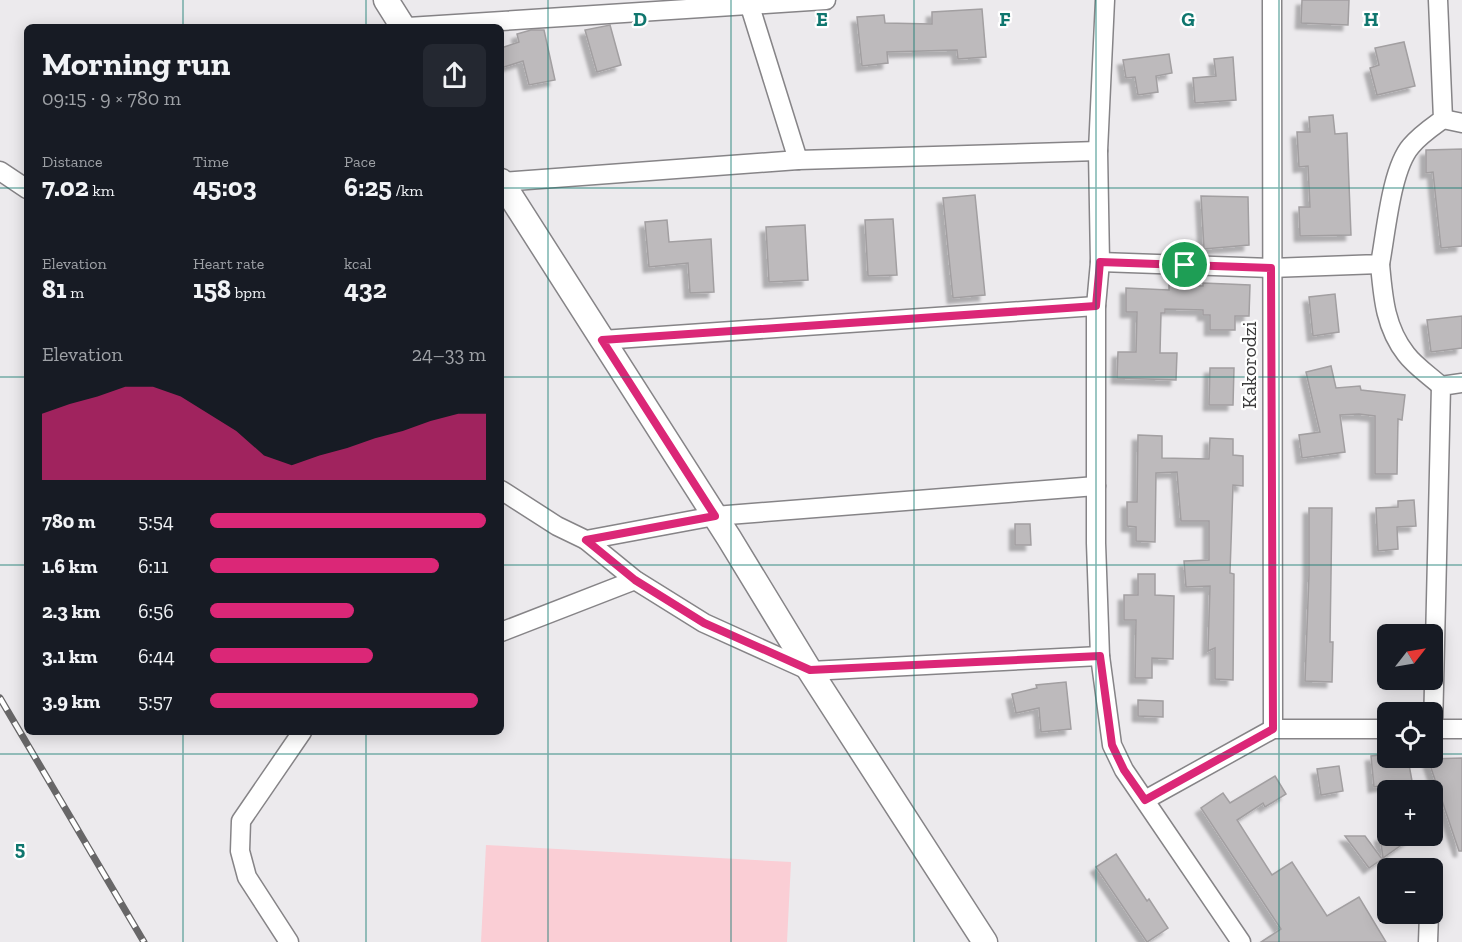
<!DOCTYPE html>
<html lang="en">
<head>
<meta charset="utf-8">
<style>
  body { margin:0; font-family:"Zilla Slab",serif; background:#242831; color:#f1f3f6; height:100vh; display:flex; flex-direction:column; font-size:22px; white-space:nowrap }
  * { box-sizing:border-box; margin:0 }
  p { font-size:20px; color:#9ea1a6 }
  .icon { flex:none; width:33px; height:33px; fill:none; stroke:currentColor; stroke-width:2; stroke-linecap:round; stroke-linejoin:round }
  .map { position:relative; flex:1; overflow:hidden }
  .panel { position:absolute; left:24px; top:24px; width:480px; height:711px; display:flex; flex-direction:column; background:#171b24; border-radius:9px; box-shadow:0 3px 15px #0003 }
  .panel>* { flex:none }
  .needle { width:39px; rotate:59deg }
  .tools { position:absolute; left:1377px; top:624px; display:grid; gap:12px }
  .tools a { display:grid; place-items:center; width:66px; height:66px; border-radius:9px; background:#171b24; box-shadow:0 3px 15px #0003; font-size:30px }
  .pin { position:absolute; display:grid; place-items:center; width:51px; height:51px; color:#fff; margin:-26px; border:3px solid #fff; border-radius:50%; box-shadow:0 2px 6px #0007 }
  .round { display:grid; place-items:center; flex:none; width:63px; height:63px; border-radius:9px; background:#242831 }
  .headline { display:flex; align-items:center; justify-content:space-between; height:102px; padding:0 18px }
  h1 { font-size:33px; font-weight:700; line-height:45px }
  .stats { display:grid; grid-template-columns:repeat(3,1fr); gap:9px; height:102px; padding:6px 18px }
  .stats div { display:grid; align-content:center }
  .stats b { font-size:26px; font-weight:700 }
  .stats small { font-size:16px; font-weight:400 }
  .stats p { font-size:16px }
  .chart { height:168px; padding:12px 18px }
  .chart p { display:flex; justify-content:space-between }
  .chart svg { width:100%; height:108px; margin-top:6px; fill:#db2777; opacity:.7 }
  ul { padding:0 18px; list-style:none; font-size:20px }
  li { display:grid; grid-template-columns:96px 72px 1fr; align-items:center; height:45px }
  li i { height:15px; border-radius:8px; background:#db2777 }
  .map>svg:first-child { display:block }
</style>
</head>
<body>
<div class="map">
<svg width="1462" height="942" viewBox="0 0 1462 942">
  <defs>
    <filter id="shadow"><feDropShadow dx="-5.5" dy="5.5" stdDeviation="1.5" flood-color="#0004"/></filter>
  </defs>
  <rect width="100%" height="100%" fill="#eceaed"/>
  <path fill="#faced5" d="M486,845L791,862L787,942H481Z"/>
  <g fill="#bdbabc" stroke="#a29fa1" stroke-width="1.5" filter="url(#shadow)">
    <path d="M1302,0H1349L1348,25L1301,23Z"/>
    <path d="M982,9L986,57L958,59L957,50L887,52L888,63L862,66L857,17L884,15L885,23L932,24V12Z"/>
    <path d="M610,25L621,65L597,72L585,30Z"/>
    <path d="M531,30H544L555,80L529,85L523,61L501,68V48L519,42L517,34Z"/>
    <path d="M1404,42L1415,86L1377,95L1370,68L1379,65L1375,48Z"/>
    <path d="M1169,54L1172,73L1156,76L1158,92L1138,95L1135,77L1126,78L1123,60Z"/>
    <path d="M1233,57L1236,100L1195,103L1193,78L1216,76L1214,59Z"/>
    <path d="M1333,115L1335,134L1347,133L1351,235L1300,236L1299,207H1310L1308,166L1299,167L1297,132H1310L1309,117Z"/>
    <path d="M1462,149V246L1441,248L1433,172L1426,173V150Z"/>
    <path d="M975,195L985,295L953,298L943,198Z"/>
    <path d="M1201,196L1248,197L1249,245L1204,249Z"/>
    <path d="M893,219L897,275L868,276L865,220Z"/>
    <path d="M667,220L669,242L711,239L714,292L690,293L688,263L649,267L645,222Z"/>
    <path d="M805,225L808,280L769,282L766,227Z"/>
    <path d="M1203,283L1250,285L1249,316H1235V330H1210V315H1203V310L1165,309V313H1161L1160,353H1177L1176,380L1117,378L1118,352H1136L1137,312H1126V288L1169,290V285L1203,286Z"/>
    <path d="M1335,294L1339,332L1313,336L1309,297Z"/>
    <path d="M1462,316V348L1431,352L1427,320Z"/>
    <path d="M1331,366L1336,388L1360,386L1361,390L1405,395L1402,420L1398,419L1397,474H1375V416L1359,414L1340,415L1345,452L1302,458L1299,435L1320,432L1306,372Z"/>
    <path d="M1210,368H1234L1233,405H1209Z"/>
    <path d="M1138,435L1162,436V458L1209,459L1210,438L1233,439V455L1243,456V486L1233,485L1230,573L1234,574L1233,680L1215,679V648L1208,651L1210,586L1186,587L1184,561L1209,560V521H1181L1177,472L1156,473L1155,542L1136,541V527L1127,526V502H1137Z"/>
    <path d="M1414,500L1416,526L1397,527L1398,549L1378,551L1376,508L1398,507V501Z"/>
    <path d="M1309,508H1332L1330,642H1333L1332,682L1305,681L1309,575Z"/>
    <path d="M1015,524H1030L1031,545H1015Z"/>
    <path d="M1138,574H1155V595L1174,596L1173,659L1152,658V678H1135L1136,620H1124V595H1138Z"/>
    <path d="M1066,682L1071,729L1041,732L1039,708L1016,713L1012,694L1037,688L1036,685Z"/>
    <path d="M1138,700L1163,701V717L1138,716Z"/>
    <path d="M1388,754V758L1408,759L1412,781L1374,787L1371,756Z"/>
    <path d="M1462,758V851H1459L1428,759Z"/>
    <path d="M1339,766L1343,791L1321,795L1317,769Z"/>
    <path d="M1275,776L1286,794L1265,807L1263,803L1237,820L1272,875L1292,862L1327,916L1359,897L1386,942H1261L1281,929L1201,808L1223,793L1230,803Z"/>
    <path d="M1345,836H1365L1382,859L1369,868Z"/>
    <path d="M1380,836H1414L1383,858Z"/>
    <path d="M1116,854L1147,901L1149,899L1168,928L1147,942L1096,867Z"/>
  </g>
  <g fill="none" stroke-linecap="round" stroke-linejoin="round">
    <defs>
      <g id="minor">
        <path d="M748,0L798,160"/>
        <path d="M1105,0L1098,151L1100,262L1096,306V543L1100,656L1112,745L1124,770L1241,942"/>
        <path d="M1272,0L1273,729"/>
        <path d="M408,27L826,0"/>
        <path d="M1443,119L1462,123"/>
        <path d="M0,171L27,189"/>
        <path d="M502,182L798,160L1098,151"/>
        <path d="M1100,262L1271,268L1380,264C1386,233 1391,169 1411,146C1420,135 1432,127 1443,119L1438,0"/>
        <path d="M1380,264C1383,297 1385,327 1406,354C1415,366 1430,376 1441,386"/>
        <path d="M602,340L1096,306"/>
        <path d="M501,490L557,526L586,540L715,516L1096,486"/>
        <path d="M586,540L635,580L704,623L810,671L1100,656"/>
        <path d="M501,632L635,580"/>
        <path d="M1432,729H1462"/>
        <path d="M1433,729L1441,386L1462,383"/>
        <path d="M1145,800L1273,729H1388"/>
        <path d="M289,942L247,877L240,851L241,821L302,732"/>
        <path d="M1428,942L1429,914"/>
      </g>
      <g id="tertiary">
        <path d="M386,0L403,27"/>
        <path d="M501,181L729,538L810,671L985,942"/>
      </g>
    </defs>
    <use href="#minor" stroke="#868487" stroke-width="21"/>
    <use href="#tertiary" stroke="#868487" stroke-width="27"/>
    <use href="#minor" stroke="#fff" stroke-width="18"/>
    <use href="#tertiary" stroke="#fff" stroke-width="24"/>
    <defs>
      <path id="rail" d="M0,698L144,942"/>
    </defs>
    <use href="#rail" stroke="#686768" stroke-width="7"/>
    <use href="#rail" stroke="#fff" stroke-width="4.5" stroke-dasharray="14" stroke-linecap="butt"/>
  </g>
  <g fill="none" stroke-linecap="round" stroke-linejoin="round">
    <defs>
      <path id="route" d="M1100,262L1271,268L1273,729L1145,800L1124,770L1112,745L1100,656L810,670L704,623L635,580L586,540L715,516L602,340L1096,306Z"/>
    </defs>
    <use href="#route" stroke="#fff" stroke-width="12"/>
    <use href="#route" stroke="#db2777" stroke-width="8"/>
  </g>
  <path fill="none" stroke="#0f766e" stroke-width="1.5" stroke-opacity="0.55" d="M183,0V27M366,0V27M548,0V942M731,0V942M914,0V942M1096,0V942M1279,0V942M0,188H27M501,188H1462M0,377H27M501,377H1462M0,565H27M501,565H1462M183,732V942M366,732V942M0,754H1388M1432,754H1462"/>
  <g text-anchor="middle" stroke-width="4.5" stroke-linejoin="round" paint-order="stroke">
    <g font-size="20" fill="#3c3b3c" stroke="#fff">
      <text transform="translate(1249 365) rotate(-90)" y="7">Kakorodzi</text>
    </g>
  </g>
  <g font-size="20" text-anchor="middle" font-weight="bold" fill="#0f766e" stroke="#fff" stroke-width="4.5" stroke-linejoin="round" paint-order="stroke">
    <text x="640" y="26">D</text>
    <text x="822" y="26">E</text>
    <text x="1005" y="26">F</text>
    <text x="1188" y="26">G</text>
    <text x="1371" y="26">H</text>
    <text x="20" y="855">5</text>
  </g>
</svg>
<div class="tools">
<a><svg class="needle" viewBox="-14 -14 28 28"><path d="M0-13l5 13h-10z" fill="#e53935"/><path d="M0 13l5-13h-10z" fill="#9ea1a6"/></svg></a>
<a><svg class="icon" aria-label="locate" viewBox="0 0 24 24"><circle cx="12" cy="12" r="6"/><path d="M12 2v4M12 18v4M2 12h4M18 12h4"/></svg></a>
<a>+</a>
<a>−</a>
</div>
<div class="pin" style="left:1185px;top:265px;background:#1e9e55"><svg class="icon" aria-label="arrive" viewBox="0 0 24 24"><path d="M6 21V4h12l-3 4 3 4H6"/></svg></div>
<section class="panel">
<div class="headline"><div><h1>Morning run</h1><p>09:15 · 9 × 780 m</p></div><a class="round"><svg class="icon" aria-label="share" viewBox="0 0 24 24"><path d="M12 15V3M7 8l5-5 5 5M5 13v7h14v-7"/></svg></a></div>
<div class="stats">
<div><p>Distance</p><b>7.02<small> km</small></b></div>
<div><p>Time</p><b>45:03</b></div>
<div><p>Pace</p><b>6:25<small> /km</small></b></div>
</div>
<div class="stats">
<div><p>Elevation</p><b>81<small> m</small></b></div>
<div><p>Heart rate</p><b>158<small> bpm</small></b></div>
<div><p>kcal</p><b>432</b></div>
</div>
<div class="chart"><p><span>Elevation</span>24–33 m</p>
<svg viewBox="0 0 160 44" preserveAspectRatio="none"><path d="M0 44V17L10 13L20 10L30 6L40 6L50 10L60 17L70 24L80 34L90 38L100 34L110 31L120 27L130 24L140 20L150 17L160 17V44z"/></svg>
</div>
<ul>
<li><b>780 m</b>5:54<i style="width:100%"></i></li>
<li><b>1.6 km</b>6:11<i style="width:83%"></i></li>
<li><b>2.3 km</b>6:56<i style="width:52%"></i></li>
<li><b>3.1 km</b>6:44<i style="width:59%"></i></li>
<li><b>3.9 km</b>5:57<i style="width:97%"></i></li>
</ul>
</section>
</div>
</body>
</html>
